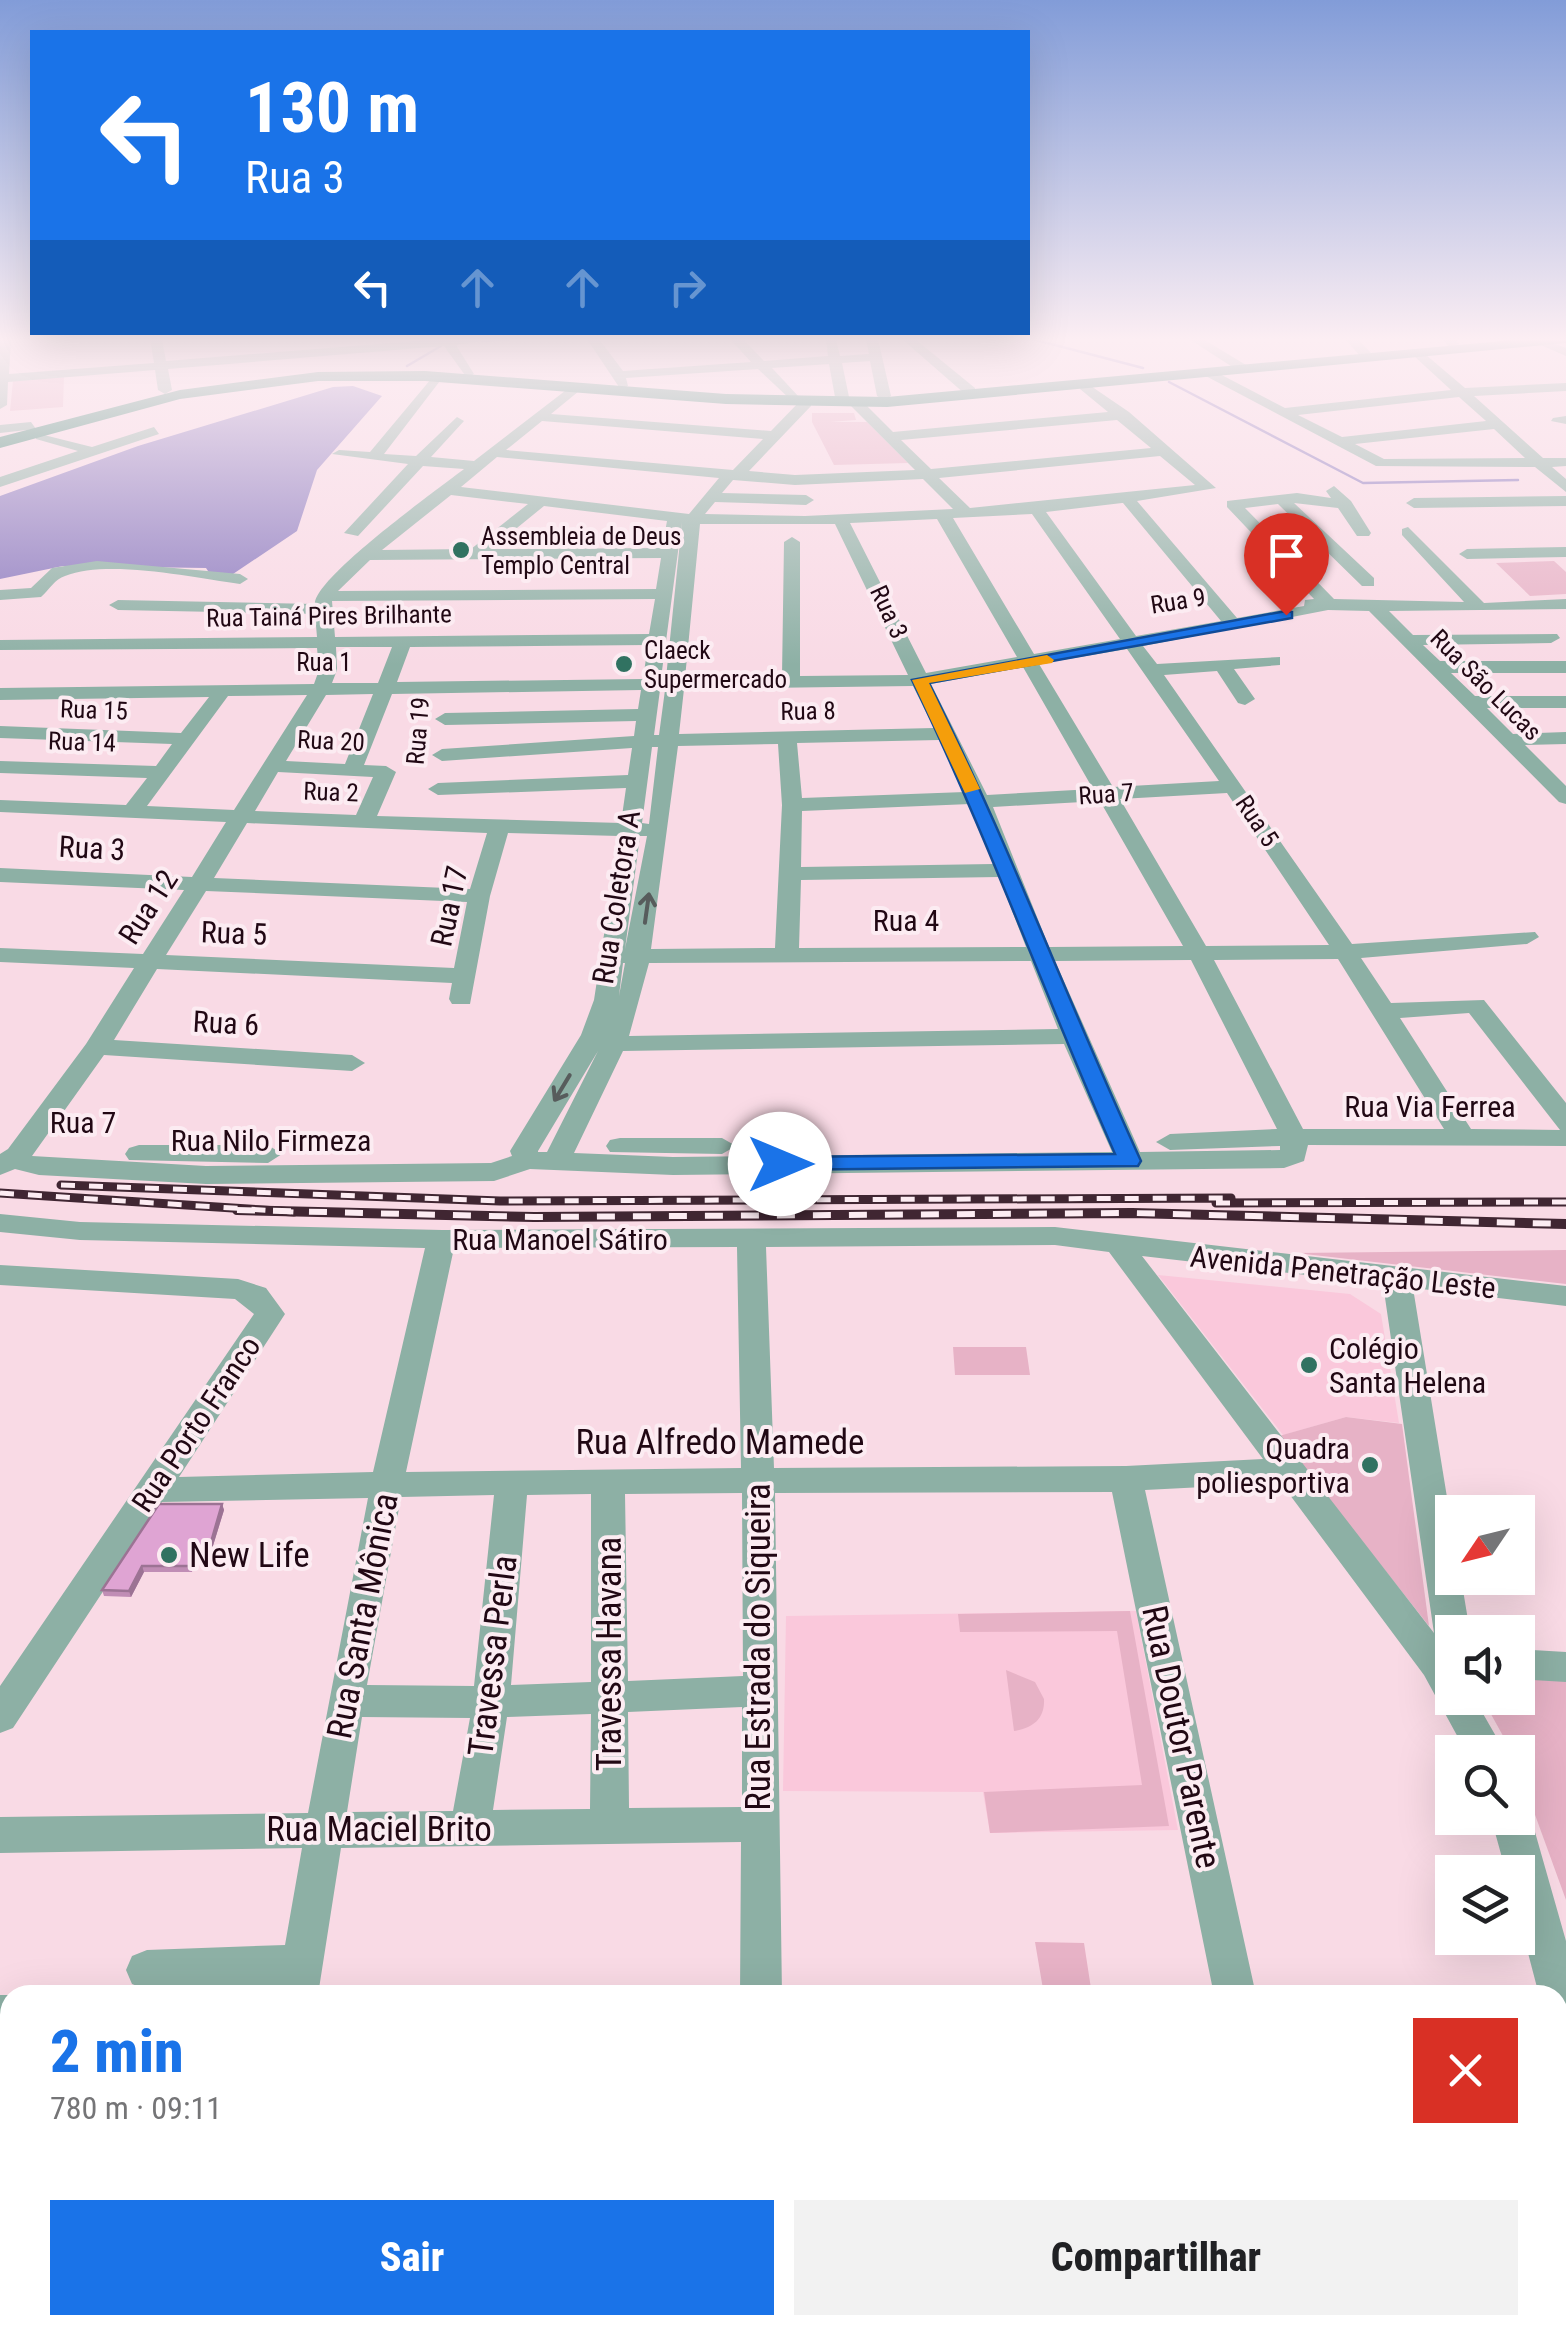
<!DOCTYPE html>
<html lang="pt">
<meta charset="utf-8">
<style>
body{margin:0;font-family:"Roboto Condensed",sans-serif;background:#f2f2f2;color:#202124;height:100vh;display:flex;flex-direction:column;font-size:38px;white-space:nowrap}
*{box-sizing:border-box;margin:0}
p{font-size:32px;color:#757577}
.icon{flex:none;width:55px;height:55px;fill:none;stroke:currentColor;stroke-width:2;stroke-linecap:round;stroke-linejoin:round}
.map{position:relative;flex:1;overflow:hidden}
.sheet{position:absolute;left:0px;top:1985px;width:1568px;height:350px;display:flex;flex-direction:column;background:#fff;border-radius:30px 30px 0 0;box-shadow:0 10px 40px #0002}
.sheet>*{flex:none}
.banner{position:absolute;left:30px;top:30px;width:1000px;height:305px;border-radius:0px;box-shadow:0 10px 40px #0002;background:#1a73e8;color:#fff;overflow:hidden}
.needle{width:65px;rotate:235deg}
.controls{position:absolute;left:1435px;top:1495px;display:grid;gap:20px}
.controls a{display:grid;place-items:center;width:100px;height:100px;border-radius:0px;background:#fff;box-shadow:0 10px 40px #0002;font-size:50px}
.pin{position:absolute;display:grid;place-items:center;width:85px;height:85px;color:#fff;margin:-102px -42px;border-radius:50% 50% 50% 0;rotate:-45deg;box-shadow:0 0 10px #0007}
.pin .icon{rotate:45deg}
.me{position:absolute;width:110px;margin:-55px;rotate:90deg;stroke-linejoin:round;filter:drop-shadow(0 0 8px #0008)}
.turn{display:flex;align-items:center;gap:35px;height:210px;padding:0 50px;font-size:45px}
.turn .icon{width:130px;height:130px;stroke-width:2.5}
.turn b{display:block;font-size:70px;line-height:85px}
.lanes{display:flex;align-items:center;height:95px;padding:0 50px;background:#0003;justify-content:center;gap:50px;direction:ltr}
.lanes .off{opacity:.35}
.round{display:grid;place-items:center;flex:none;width:105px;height:105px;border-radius:0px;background:#f2f2f2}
.summary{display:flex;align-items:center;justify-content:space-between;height:170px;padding:0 50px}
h1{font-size:60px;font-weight:800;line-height:75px;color:#1a73e8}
.action{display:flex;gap:20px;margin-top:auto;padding:20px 50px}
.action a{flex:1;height:115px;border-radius:0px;background:#1a73e8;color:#fff;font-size:40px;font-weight:800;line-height:115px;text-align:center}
.action a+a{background:#f2f2f2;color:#202124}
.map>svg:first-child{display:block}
.built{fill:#fac8db}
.green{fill:#e7b2c6}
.water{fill:#8a79bf}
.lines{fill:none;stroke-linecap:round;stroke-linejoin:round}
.stream{stroke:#8a79bf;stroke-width:2.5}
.minor{fill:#8db0a5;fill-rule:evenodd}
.major{fill:#3c8471;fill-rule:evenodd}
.rail-far1-casing{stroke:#402632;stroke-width:9}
.rail-casing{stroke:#402632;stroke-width:10}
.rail-far1{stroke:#fcecf2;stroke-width:5;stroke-dasharray:14;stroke-linecap:butt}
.rail{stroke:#fcecf2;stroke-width:6;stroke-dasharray:18;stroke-linecap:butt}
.wall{fill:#c08db5}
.shaded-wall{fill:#9c7394}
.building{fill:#dfa4d3;stroke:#9c7394;stroke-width:2.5}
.oneway{stroke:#575c5c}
.route{fill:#1a73e8;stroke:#114b97;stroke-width:2.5}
.slow{fill:#f59e0b}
.poi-dot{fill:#317261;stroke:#fcecf2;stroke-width:4}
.labels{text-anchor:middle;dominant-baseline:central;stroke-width:8;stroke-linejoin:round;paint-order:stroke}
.far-poi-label{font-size:25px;fill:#210814;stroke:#fcecf2;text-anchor:start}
.far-street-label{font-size:25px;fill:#210814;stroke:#fcecf2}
.street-label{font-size:30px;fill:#210814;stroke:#fcecf2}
.poi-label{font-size:30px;fill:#210814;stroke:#fcecf2;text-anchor:start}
.near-street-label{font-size:35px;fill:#210814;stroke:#fcecf2}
.near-poi-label{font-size:35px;fill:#210814;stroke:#fcecf2;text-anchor:start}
</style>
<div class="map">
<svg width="1566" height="2335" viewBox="0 0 1566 2335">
<rect width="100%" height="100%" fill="#f9dae5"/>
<path class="built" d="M1158,1275L1350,1294L1381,1314L1399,1423L1346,1417L1283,1435Z
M1136,1611L1178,1830L990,1833L983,1792L783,1791L786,1616Z
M790,2325H1019L1020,2335H791Z"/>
<path class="green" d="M64,377L63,407L10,411L13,381Z
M812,413H854L856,420L830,422H867L908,463L834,465L812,422Z
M1554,561L1566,572V594L1530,596L1496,563Z
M1566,1250V1284L1296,1253Z
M953,1347H1026L1030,1375H955Z
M1346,1417L1402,1424L1429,1626L1279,1436Z
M1130,1611L1169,1826L990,1833L984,1792L1142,1785L1117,1631L960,1632L958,1614Z
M1518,1669L1566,1675V1900L1518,1768V1752H1512L1482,1698H1518Z
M1006,1670L1035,1682L1044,1699C1045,1719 1033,1728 1014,1731Z
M1035,1942L1084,1943L1092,1995H1044Z
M0,2304H10V2325H201L199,2335H0Z"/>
<path class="water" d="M353,386L382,396L317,470L297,531L230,576L210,574L206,568L63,566L0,579V496L138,446L333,387Z"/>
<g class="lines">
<path class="stream" d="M1032,339L1143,368
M482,341L509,339
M407,366L441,346
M1169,382L1363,483L1518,480"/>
<path class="minor" d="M0,339H11L9,374L154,363L150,339H162L166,361L440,339H495L456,345L474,374L467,378L444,346L168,369L172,390L165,394L158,390L155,370L8,382L7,405L0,409Z
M587,339H599L623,371L751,362L730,339H743L764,361L828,356L826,339H836L840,356L869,354L866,339H878L891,396L884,400L877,396L870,361L842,363L849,397L842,401L835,397L829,364L772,368L799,397L792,401L758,369L626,378L628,386L621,390Z
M902,339H915L975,388V394H965Z
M1189,339H1203L1246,365L1234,368Z
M1345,339H1358L1371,353L1360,356Z
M1442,339H1455L1459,344L1449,347Z
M1527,339H1543L1566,348V356Z
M1419,349L1465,388L1566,383V391L1474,396L1543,458H1566V466L1552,467L1566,479V492L1535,467L1376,466L1202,374L1214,371L1285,408L1451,390L1414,356ZM1459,397L1486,421L1342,437L1298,415ZM1494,429L1525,458L1384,459L1355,444Z
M436,373L443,377L384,454L416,456L457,417L464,421L431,457L474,461L574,384L579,391L551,414L771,431L801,400H811V406L749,471L795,475L915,470L851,406V400H861L893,432L1108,412L1080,389L1085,382L1129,412L1216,488L1137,501L1237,618L1304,606L1305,600L1314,599L1227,507V501L1297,493L1331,498L1326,491L1334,486L1351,501L1371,533L1369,536H1357L1338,508L1294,503L1374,578V586H1362L1278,504L1245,508L1334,599L1464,602L1402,535V529L1408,527L1484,603L1566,599V609L1389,611L1413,635L1557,634L1560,638L1551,643L1423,645L1440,661H1566V673H1451L1475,696H1566V708H1487L1513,734L1566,732V744L1525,745L1566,786V804L1559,802L1369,611L1328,610L1143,646L1157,664L1280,657V665L1234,669L1255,699L1245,705L1238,703L1217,671L1164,675L1352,944L1535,932L1539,937L1527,944L1361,958L1391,1003L1484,1000L1566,1103V1146L1308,1145L1304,1161L1284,1168L673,1175L530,1169L494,1181L206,1184L39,1175L15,1169L0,1175V1154L8,1149L86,1044L134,968L0,962V948L143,954L184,890L0,882V868L192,877L226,822L0,812V800L126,805L147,778L0,773V761L156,766L172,744L0,738V726L181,733L209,697L0,700V688L314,684L319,670L317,648L0,650V640L317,637L315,614L118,610L109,605L118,600L315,604C314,578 438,489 464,469L423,466L358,536L344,533L408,464L332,454L339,450L370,452ZM1117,420L1151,448L931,469L901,440ZM542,421L763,439L733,470L506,450ZM1160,456L1195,485L970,508L939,478ZM497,457L719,478L689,514L461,487ZM923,479L953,509L805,516L705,514L715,502L806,505L814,500L806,495L722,493L733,480L795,485ZM451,495L528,504L471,549L382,550ZM1122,503H1123L1221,621L1136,636L1046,512ZM544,506L667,521L662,548L491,549ZM1032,514L1120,639L1034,654L953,518ZM937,519L1017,657L926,673L850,523ZM682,522L666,678H661ZM700,524H835L908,675L800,676V542L792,537L784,542L782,676L685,678ZM661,558L656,589L338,591L370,560ZM655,599L649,634L335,637L332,601ZM648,645L643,679L397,682L410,647ZM336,647H392L378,683H332L337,670ZM1127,649L1219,781L1113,787L1039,664ZM1023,667L1093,789L987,795L931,684ZM913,686L934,728L679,734L684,689ZM641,690L638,709L445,713L435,719L445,725L636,721L634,736L442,749L432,755L442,761L632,748L628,775L438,783L428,789L438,795L626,788L621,823L377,816L396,772L386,766L364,765L392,694ZM660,690H665L659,735H654ZM373,694L345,764L286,761L326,695ZM307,695L234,810L147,806L228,696ZM939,740L965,792L802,798L797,743ZM778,744L782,805L775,948L651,949L678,746ZM652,747H658L649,824L642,823ZM278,772L373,777L356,815L255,811ZM1227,793L1329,945L1206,946L1120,799ZM1100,801L1183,946L1049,947L993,807ZM970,804L993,864L801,867L802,811ZM247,823L487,833L470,889L214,878ZM508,833L619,836L594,1000L581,1035L510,1151L512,1156L491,1163L206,1166L32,1156L104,1055L352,1071L365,1063L352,1055L114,1040L157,969L452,983L449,999L452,1004H470L490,896ZM640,836H647L625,949ZM999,877L1026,947L799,948L801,880ZM206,891L467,902L454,968L166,955ZM1338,959L1444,1129H1303L1214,960ZM1191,960L1277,1129L1170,1134L1156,1142L1170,1150L1280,1146V1150L1140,1152L1055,961ZM1031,961L1058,1029L629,1036L649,963ZM623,963H625L619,996ZM1469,1013L1560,1130L1471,1129L1400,1018ZM1064,1044L1112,1152L673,1157L574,1153L623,1051ZM598,1051L547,1152H538V1151Z
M1566,416V424L1551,421L1553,418Z
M31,422L36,429L0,433V425Z
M154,427L159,434L0,487V477L78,451L36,439V433L92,447Z
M1566,496V506L1414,508L1406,503L1414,498Z
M1566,547V557L1467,559L1459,554L1467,549Z
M97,561L240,574L248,579L240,584C193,578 109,559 65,576C55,579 49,590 41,597L0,600V590L31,588L52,568Z
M620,1138H722L736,1146L722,1154L610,1152L606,1146L610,1140Z
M139,1145H268L282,1154L268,1163L129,1160L125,1154L129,1148Z
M0,1214L80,1222L442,1230L1055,1227L1566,1286V1306L1413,1288L1452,1528V1578H1461L1470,1632H1452V1649L1444,1646L1452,1658V1698H1474L1505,1752H1466L1424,1675L1281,1483L1145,1490L1256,1995H1214L1112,1492L775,1493L782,1995H740L741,1842L341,1848L318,1995H276L278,1985L147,1990L132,1984L126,1970L132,1956L147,1950L285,1945L302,1848L0,1853V1817L308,1813L368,1498L162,1502L13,1728L0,1733V1686L254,1314L235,1299L0,1285V1265L238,1279L266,1288L285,1314L179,1477L373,1472L425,1248L80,1240L0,1232ZM1055,1245L1109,1252L1263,1459L1126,1466L774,1468L766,1247ZM737,1247L741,1468L406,1472L454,1248ZM1142,1256L1383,1284L1434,1633ZM742,1493L743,1676L628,1681L625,1494ZM591,1494V1682L511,1685L527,1495ZM494,1495L474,1686L367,1685L401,1497ZM742,1707V1807L629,1808L628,1712ZM591,1714L590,1809L493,1810L507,1717ZM362,1717L470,1718L453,1811L347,1812Z
M1518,1649L1566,1652V1682L1518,1679Z
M1518,1803L1525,1806L1531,1818L1566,1941V2037L1558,2033V1995H1539L1518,1915V1872H1506L1491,1818H1518Z
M0,1995H10V2037H0Z
M0,2254L10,2255V2303L0,2302Z
M1558,2277H1566V2325H1558Z
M204,2325H252L250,2335H202Z
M737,2325H785V2335H737Z
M1281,2325H1329L1331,2335H1283Z"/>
<path class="major" d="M1524,339H1566V343L887,407L726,404L425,381H318L180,399L0,448V437L180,390L318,372L425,371L726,394L887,397Z"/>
<defs>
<path id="rail-far1" d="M61,1185L500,1201L1231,1198
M0,1193L294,1212
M1216,1203L1566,1202"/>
<path id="rail" d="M237,1210L534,1217L1132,1213L1566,1224"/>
</defs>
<use href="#rail-far1" class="rail-far1-casing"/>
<use href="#rail" class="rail-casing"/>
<use href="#rail-far1" class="rail-far1"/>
<use href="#rail" class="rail"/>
</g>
<path class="wall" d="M222,1504L224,1510L208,1562H194L192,1572H144L131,1597L104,1596L102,1590Z"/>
<path class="shaded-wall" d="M222,1504L224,1510L208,1562L207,1556Z
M142,1566L144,1572L131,1597L129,1591Z"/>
<path class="building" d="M159,1504H222L207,1556H193L190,1566H142L129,1591L102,1590Z"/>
<defs><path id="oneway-shaft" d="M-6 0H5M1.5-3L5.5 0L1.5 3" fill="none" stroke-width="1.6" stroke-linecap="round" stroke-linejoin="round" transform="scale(2.5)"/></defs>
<g class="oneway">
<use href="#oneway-shaft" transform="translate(647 908) rotate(-82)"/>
<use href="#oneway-shaft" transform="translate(562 1088) rotate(121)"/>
</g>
<linearGradient id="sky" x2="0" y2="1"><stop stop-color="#829cd8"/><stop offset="0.51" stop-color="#fceef3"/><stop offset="1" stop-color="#fceef3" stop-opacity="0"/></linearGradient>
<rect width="1566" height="665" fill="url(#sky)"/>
<path class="route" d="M1286,611L1292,612V618L929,683C1007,839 1068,1002 1141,1161L1138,1166L772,1170V1159L780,1157L1115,1154C1045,996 987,835 912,680Z"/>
<path class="slow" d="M1047,655L1054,660L1052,663L929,683L980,789L965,793L912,680Z"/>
<g class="poi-dot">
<circle cx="461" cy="550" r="10"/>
<circle cx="624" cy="664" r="10"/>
<circle cx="1309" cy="1365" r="10"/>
<circle cx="1370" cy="1465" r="10"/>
<circle cx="169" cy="1555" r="10"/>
</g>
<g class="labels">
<g class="far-poi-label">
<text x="481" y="536">Assembleia de Deus<tspan x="481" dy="29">Templo Central</tspan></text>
<text x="644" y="650">Claeck<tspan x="644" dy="29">Supermercado</tspan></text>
</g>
<g class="far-street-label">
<text transform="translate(1178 601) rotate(-9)">Rua 9</text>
<text transform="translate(889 612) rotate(65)">Rua 3</text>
<text transform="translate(329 616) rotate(-1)">Rua Tainá Pires Brilhante</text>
<text x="324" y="662">Rua 1</text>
<text transform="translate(1486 685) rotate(45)">Rua São Lucas</text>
<text transform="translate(94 710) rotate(2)">Rua 15</text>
<text transform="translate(808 711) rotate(-1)">Rua 8</text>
<text transform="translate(418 731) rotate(-85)">Rua 19</text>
<text transform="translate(331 741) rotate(3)">Rua 20</text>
<text transform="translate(82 742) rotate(2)">Rua 14</text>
<text transform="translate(331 792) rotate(2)">Rua 2</text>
<text transform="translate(1106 794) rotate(-4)">Rua 7</text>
<text transform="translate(1257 821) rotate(56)">Rua 5</text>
</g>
<g class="street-label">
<text transform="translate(92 848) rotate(3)">Rua 3</text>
<text transform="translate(616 897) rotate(-81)">Rua Coletora A</text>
<text transform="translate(449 906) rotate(-78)">Rua 17</text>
<text transform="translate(148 907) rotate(-57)">Rua 12</text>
<text x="906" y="920">Rua 4</text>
<text transform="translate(234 933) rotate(2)">Rua 5</text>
<text transform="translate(226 1023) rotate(3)">Rua 6</text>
<text x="1430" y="1106">Rua Via Ferrea</text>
<text x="83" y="1122">Rua 7</text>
<text x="271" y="1140">Rua Nilo Firmeza</text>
<text x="560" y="1239">Rua Manoel Sátiro</text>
<text transform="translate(1343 1272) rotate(6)">Avenida Penetração Leste</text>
<text transform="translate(196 1424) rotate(-56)">Rua Porto Franco</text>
</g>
<g class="poi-label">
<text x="1329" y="1348">Colégio<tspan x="1329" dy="34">Santa Helena</tspan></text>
<text x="1350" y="1448" text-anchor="end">Quadra<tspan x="1350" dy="34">poliesportiva</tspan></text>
</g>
<g class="near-street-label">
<text x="720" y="1442">Rua Alfredo Mamede</text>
<text transform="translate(363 1616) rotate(-79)">Rua Santa Mônica</text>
<text transform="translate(758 1647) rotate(-90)">Rua Estrada do Siqueira</text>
<text transform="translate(609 1654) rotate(-90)">Travessa Havana</text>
<text transform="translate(493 1656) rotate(-83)">Travessa Perla</text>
<text transform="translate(1181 1737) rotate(78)">Rua Doutor Parente</text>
<text x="379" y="1829">Rua Maciel Brito</text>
</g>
<g class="near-poi-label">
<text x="189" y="1555">New Life</text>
</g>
</g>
</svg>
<div class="controls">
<a><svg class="needle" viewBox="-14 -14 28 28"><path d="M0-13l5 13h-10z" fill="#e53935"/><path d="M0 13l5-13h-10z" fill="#757577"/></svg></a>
<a><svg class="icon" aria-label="sound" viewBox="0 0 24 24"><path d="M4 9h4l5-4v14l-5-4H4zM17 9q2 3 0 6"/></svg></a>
<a><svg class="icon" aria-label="search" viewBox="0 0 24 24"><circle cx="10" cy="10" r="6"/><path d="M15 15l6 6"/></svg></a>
<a><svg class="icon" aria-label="layers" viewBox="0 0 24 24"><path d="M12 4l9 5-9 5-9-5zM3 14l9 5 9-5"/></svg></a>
</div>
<div class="pin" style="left:1286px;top:615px;background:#d93025"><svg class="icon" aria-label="arrive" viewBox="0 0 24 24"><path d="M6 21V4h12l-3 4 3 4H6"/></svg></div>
<svg class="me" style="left:780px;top:1164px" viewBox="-20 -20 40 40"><circle r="19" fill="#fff"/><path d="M0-13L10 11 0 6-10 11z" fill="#1a73e8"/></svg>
<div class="banner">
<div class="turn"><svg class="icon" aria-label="left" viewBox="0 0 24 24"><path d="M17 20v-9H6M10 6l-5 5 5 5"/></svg><div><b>130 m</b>Rua 3</div></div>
<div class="lanes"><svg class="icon" aria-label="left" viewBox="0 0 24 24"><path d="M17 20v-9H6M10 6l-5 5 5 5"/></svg><svg class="icon off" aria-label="ahead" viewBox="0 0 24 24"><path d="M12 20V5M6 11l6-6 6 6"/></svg><svg class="icon off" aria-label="ahead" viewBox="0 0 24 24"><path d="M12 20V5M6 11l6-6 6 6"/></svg><svg class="icon off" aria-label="right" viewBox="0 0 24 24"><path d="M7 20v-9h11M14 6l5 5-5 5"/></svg></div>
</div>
<section class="sheet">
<div class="summary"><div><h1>2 min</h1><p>780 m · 09:11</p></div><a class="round" style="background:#d93025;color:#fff"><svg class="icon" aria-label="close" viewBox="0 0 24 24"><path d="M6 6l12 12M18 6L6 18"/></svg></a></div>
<div class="action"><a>Sair</a><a>Compartilhar</a></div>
</section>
</div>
